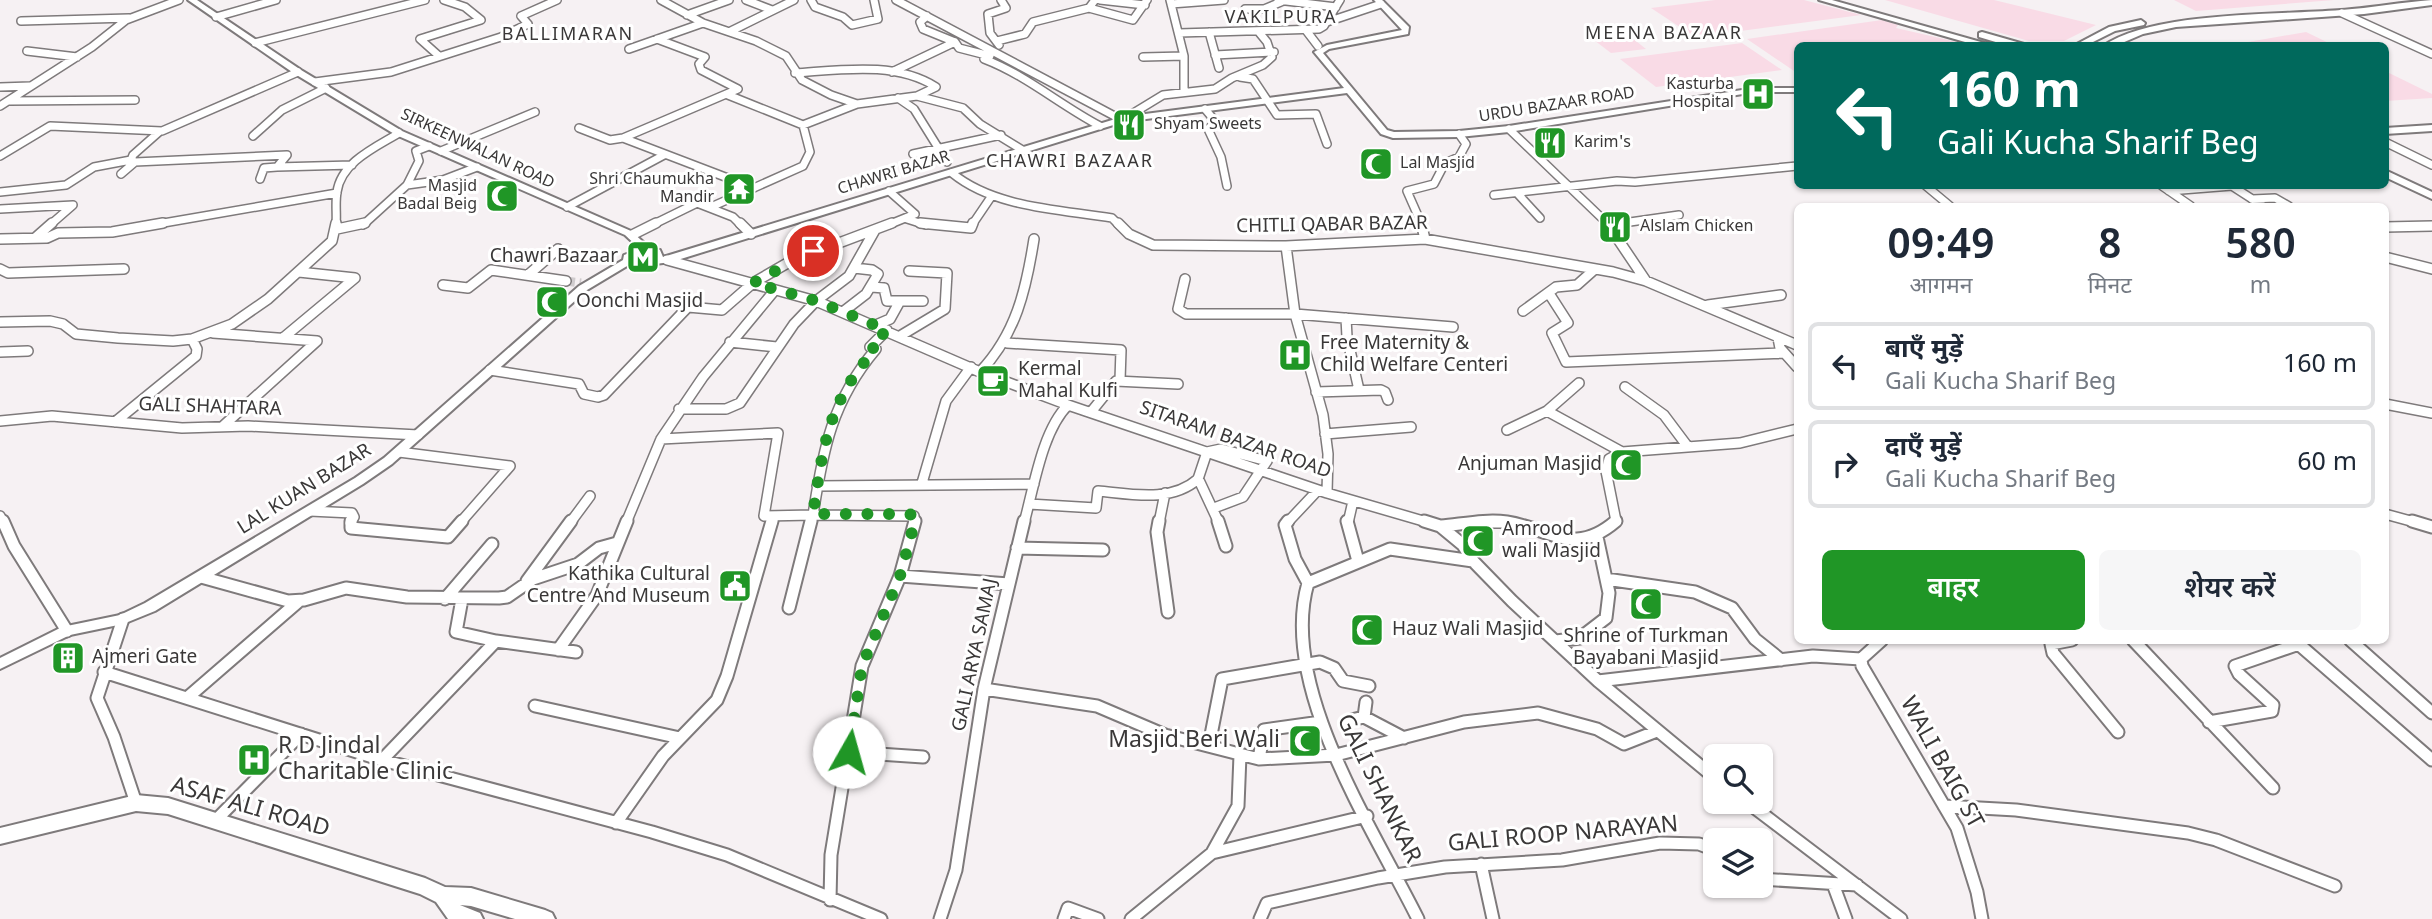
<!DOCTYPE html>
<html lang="hi">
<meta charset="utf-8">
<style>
body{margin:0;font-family:Georgia,"Noto Sans Devanagari",serif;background:#f6f6f7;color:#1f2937;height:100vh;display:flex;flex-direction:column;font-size:26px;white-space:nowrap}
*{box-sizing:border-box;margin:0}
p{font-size:23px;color:#747a83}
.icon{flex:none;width:38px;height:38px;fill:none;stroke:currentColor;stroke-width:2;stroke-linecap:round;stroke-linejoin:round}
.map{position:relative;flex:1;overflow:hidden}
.side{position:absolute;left:1794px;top:203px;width:595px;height:441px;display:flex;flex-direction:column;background:#fff;border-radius:10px;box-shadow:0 2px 5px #0004}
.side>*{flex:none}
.hud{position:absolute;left:1794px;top:42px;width:595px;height:147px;border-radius:10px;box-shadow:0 2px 5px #0004;background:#00695c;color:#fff;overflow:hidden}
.fabs{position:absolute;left:1703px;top:744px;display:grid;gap:14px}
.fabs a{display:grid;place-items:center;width:70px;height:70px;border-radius:10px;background:#fff;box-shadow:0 2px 5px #0004;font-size:35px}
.pin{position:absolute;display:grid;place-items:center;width:60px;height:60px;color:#fff;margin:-30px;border:4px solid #fff;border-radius:50%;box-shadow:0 2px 7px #0007}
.me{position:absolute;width:77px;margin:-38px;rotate:7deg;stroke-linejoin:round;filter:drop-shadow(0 0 5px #0008)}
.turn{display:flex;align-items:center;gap:24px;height:147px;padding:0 28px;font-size:32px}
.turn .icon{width:91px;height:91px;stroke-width:2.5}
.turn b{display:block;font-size:49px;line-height:60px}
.eta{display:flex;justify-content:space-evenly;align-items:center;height:119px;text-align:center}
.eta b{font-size:42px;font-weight:600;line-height:49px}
.button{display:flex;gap:14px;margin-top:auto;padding:14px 28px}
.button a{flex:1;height:80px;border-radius:10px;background:#209626;color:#fff;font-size:28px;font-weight:600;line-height:80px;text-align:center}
.button a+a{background:#f6f6f7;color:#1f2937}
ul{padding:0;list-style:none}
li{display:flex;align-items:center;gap:21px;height:88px;margin:0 14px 10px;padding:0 14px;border:4px solid #e0e1e3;border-radius:10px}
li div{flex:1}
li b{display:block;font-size:26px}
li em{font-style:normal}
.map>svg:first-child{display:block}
.green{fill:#f9dbe6}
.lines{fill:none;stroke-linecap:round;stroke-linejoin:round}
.minor-tunnel{stroke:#d0ccce;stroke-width:9;stroke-dasharray:9 4.5;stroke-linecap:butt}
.minor-far2-casing{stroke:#7e7a7b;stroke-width:10}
.minor-far1-casing{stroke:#7e7a7b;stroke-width:12}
.minor-casing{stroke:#7e7a7b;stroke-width:15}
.tertiary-casing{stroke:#7e7a7b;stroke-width:4}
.secondary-casing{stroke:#7e7a7b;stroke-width:4}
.minor-far2{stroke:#fff;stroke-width:7}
.minor-far1{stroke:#fff;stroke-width:9}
.minor{stroke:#fff;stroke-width:11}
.tertiary{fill:#fff;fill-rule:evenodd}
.secondary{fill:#fff;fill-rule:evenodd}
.route{stroke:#209626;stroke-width:12;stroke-dasharray:0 21.6}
.labels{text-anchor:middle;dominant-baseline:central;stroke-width:6;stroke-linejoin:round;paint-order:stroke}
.far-poi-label{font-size:16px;fill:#3a3838;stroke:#fff;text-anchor:start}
.far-street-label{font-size:16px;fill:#3a3838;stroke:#fff}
.far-neighbourhood-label{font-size:18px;letter-spacing:2px;fill:#3a3838;stroke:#fff}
.street-label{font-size:19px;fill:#3a3838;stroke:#fff}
.poi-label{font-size:19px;fill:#3a3838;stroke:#fff;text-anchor:start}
.near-poi-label{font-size:23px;fill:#3a3838;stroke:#fff;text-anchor:end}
.near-street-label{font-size:23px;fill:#3a3838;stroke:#fff}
</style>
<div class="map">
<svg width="2432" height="919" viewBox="0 0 2432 919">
<rect width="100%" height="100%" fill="#f6f1f3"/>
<path class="green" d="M1715,0H1804L1861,15L1695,37L1651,8Z
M1885,0H1994L2096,25L2064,41H2029Z
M2174,0H2334L2196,11Z
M1882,20L1898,25L1896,28L1970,45L1797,46V73L1747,39Z
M1621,29L1646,49L1611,53L1586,34Z
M2306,32L2333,45H2231Z
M1742,43L1782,70L1656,87L1620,59Z
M2385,71L2432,94V98L2385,101Z"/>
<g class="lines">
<path class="minor-tunnel" d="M566,281L581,283"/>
<defs>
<path id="minor-far2" d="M661,0L703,23L756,41L786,56L802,80L831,95L857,104L917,96L963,108L980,124L1024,151
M746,0L772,10
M811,0L815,7L843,17L852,25L878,19L874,0
M896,0L1122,120L1163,95L1215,89L1232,78L1263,65L1272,57L1267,42L1258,31
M1095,0L1089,8L1133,20L1147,0
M1100,0L1145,5
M1170,0L1184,56V91
M1278,0L1336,7
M1171,4L1224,0
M1245,9H1264L1281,2
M2342,13L2432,54
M687,15L729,0
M927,16L920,22L923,29L955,42L959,48L990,56
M216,17L276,0
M21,21L129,18
M1327,22L1381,4
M1305,29L1318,46
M731,31L794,0
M1209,32L1219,68
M1179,33L1319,29L1324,26L1340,0
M657,39L705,57L699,64L701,70L738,89L623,138L754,188
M997,41L1025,34L1033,22L1089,8
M255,43L425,0
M999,45L990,33L988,14L1006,8L1001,0
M629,49L703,23
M27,51L77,57
M1215,55L1274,52
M439,56L420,39L481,20L465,7L444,0
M989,56L984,59C1026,75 1060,105 1100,126
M1143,57L1184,56
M892,72L955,42
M795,73C841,70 895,61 936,87L917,96
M1240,77L1253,79L1277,115L1316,114L1327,144
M315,82L391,72L501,37L528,24L521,16L557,0
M0,87L30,86
M898,98L914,109L947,162
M10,101L135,100
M0,106L92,47L126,20L179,0
M1205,109L1216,122L1208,129L1221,157L1227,186
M803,125L857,104
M579,128L610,140L623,138
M1509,129L1609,225
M253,136L282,110L326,88
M2385,142L2432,165
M441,151L535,112
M913,154L1001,135
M0,156L50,126L162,131L298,72
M135,162L131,160L133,155L159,132
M952,173C995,208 1058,209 1112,218L1119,225
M121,174L135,162L287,155L277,167L352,165
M260,179L264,168L277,167
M407,185L443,180L477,167
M1926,186L1950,206
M2162,186L2191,206
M2169,191L2232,186L2263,206
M0,192L66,185L94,167L131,160
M1517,193L1540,218
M1494,195L1617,181L1635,182L1797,166
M2252,199L2275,198L2289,206
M567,207L664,155
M711,207L803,166L810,152L803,125L728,95
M0,209L73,205L50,225
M907,219L926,225
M152,225L337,193
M336,225C337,214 335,203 337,192C341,162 376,147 399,133
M363,225L407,185L419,161L416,151L429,146
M652,225L697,203L733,217L741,225
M888,225L915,214L889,191
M972,225L991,197
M1422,225L1407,191L1434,184L1445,163L1459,157L1466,144L1459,134
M1609,225L1679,215"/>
<path id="minor-far1" d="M740,223L751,234
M920,223L971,228L973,223
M1118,223L1129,234L1153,245L1286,246L1425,239L1613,272L1646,281L1797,345
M1421,223L1425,239
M1607,223L1646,281
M1609,225L1621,223
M2385,227L2432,226
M337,229L365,223
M632,235L656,223
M35,238L52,223
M0,239L47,238L58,233L112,232L163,223
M1286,246L1295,314L1323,415L1328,454L1327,493
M2385,257L2432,269
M667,260L816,301L980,372L1068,405L1327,493L1430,523
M0,269L8,273L124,269
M528,275L558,249
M1185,279L1178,309L1186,314H1295L1453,327
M443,285L468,288L491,270L566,281
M872,287L884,288L887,301H923
M1550,295L1568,323L1552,333L1566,362L1783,353
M1708,305L1781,295
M844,311L866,294L878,274L872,270L854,268
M1523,311L1556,287L1577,285L1595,269
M1346,318L1347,337L1359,390
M0,322L50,321L63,324L76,334L118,338L173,341L192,339L232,324L268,299L332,241L336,223
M876,325L890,319L900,301
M213,333L317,341L223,426
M900,336L945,309L947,273L909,271
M283,338L355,278L299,272
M1778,338L1780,348L1797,367
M730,342L777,347
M1007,343L1121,350L1120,380
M0,352L28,351
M490,370L579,384L584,394L598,397L604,395L688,307L722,310L753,283L791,261L892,223
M980,372C1016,334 1026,290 1034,239
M1579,383L1547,411L1622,452
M1625,387L1664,415L1688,447
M1316,392L1381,390L1385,392L1388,400
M2385,404L2432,413
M679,409H726L740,403L794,324L816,301L849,276L875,230
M1091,412L1116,381L1178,384
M0,421L52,416L182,428L248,426L418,435
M115,422L196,356L197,349L192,339
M1507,430L1547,411
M1325,434L1411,427
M661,439L778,433L764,516L813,515C823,449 832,401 876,349L870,347L887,330
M399,452L510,466L460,523
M1198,478L1219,523
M922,483L946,401L971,367
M817,486L1034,484
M1029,504L1096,508L1098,491C1131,494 1171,503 1198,479L1207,452L1221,449L1267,461L1243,497L1214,508
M310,511L352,513L354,517L350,523
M2385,514L2418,523
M0,516L3,523
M570,523L590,496
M626,523L661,439L703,377L775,290
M772,523L774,516
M811,523L813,515L914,516V523
M1024,523C1034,487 1042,431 1068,405
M1159,523L1165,493
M1287,523L1318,490
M1348,523L1353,501
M1467,523H1512
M1613,523L1616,521L1606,471L1609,459L1622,452L1740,443L1797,429"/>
<path id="minor" d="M3,521L14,546L67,631
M351,521V528L448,537L462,521
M1159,521L1157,532L1168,612
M1218,521L1226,546
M1288,521L1285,525L1295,559L1308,583
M1347,521L1358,561
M1424,521L1440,526L1463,545L1473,561L1512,601L1598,681L1715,778
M2412,521L2432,527
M1441,526C1463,524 1486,519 1507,522C1552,529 1574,557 1616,521
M1017,548L1103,550
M900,576L1009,584
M201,577L288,601L304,600L346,588L407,597L499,598L507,597L533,579L578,564L599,548L617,543
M1606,579L1695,592L1732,608L1755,639L1781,660
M527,581L571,521
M445,599L492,544
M462,599L456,632L496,641
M789,608L811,521
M123,619L97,698L114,737L136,803
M1882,640L1861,659L1862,666L1957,828L1977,892L1982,919
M2072,640L2051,644L2053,653L2118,732
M2133,640L2273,788
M2350,640L2432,713
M1556,641L1580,638L1606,618L1609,593L1597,537
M2295,641L2432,760
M558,650L597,595L627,521
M104,672L382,760L652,832L727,855L881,919
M1598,681L1813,656L1861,659
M984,689L1097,706L1165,735L1259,759L1336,755L1464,722L1538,713L1597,729L1624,744L1657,731
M187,698L299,601
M1366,702L1364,717L1404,738
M535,706L680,738
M1347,721L1364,717
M2209,722L2272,711L2273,705L2239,674L2235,666L2299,644
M1209,745L1222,679L1320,662L1334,668L1343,681L1369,686
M849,752L923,757
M1259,759L1264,730L1321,722
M382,760L496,641L576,652
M1747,802L1901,919
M1944,806L2016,810L2188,833L2216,840L2335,886
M215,821L301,734
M616,823L663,756L717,700L727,676L772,521
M1212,853L1367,816
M1481,864L1493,919
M1760,879L1857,885
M1833,884L1846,919
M830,900L831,855L862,666L900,576L915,521
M940,919L956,870L984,689L1024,521
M1064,919L1068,908L1098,919
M1131,919L1212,853L1238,806L1240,755
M1260,919L1267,903L1378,878L1445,867L1562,860L1660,843L1699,844L1715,850
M1418,919C1373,828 1278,686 1308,583L1390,549L1473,561"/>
<path id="tertiary" d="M188,0H197L301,70L402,131L631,231L651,249L660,250L663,257L1122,117L1344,88L1314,52L1327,45L1402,30L1374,0H1382L1409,27L1408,34L1329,49L1323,53L1387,130L1394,132L1459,131L1509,126L1755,88H1797V92H1755L1509,132L1459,137L1393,138L1381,134L1347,93L1123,122L671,262L655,264L643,269L627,266L587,290L392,464L363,484L155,611L123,624L70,635L0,669V658L62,627L120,615L145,603L355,478L384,458L579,286L623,260L624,255L640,249L625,235L396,135L295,74ZM643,254L652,255L653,257L641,263L634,262L633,258Z
M2432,125V131L2385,134V128Z"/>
<path id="secondary" d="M1819,0H1832L1995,46H1979Z
M2432,0V5L2364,14L2176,27L2143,34L2115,46H2103C2153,11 2278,15 2341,10C2371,8 2402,2 2432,0Z
M2141,20L2145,23L2144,25L2115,31L2085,46H2073L2109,27Z
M1982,32L2024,44L2025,46H2009L1979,37V33Z
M2385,170L2432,192V199L2385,177Z
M136,795L168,798L425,878L445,887L471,888L545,910L552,913L555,919H515L471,906L460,905L480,913L483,919H448L436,902L420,894L168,814L136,811L0,844V828Z"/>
</defs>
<use href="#minor-far2" class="minor-far2-casing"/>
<use href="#minor-far1" class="minor-far1-casing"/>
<use href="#minor" class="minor-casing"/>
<use href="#tertiary" class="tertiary-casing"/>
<use href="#secondary" class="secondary-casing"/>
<use href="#minor-far2" class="minor-far2"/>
<use href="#minor-far1" class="minor-far1"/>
<use href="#minor" class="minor"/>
<use href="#tertiary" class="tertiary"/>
<use href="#secondary" class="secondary"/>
</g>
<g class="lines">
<path class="route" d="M813,251L753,283L817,301L887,330L870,347L876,349C828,400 823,447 813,514H909L914,516L915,521L900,576L862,666L849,752"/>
</g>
<defs>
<symbol id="hospital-square" viewBox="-11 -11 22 22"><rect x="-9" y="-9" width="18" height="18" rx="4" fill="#209626" stroke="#fff"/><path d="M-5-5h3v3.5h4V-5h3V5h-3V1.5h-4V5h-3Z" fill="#fff"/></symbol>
<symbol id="restaurant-square" viewBox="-11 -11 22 22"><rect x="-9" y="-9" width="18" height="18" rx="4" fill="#209626" stroke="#fff"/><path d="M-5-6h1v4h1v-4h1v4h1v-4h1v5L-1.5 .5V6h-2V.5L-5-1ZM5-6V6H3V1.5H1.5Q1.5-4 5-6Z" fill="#fff"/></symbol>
<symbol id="mosque-square" viewBox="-11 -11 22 22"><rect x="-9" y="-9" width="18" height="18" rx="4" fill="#209626" stroke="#fff"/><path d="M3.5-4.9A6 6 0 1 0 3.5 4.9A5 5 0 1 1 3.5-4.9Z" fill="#fff"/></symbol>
<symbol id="temple-square" viewBox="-11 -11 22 22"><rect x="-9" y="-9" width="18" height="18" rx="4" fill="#209626" stroke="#fff"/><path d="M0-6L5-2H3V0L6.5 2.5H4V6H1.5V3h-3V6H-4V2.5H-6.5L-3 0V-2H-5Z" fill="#fff"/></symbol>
<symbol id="metro-square" viewBox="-11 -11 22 22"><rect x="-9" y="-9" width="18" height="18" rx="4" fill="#209626" stroke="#fff"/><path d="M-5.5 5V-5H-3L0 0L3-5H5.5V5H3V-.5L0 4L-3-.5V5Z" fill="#fff"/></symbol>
<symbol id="cafe-square" viewBox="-11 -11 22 22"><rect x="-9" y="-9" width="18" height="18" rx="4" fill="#209626" stroke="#fff"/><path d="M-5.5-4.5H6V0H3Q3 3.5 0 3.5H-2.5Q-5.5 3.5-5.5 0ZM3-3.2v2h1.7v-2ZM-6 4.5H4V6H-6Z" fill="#fff"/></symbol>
<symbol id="civic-square" viewBox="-11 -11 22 22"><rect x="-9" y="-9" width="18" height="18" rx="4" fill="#209626" stroke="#fff"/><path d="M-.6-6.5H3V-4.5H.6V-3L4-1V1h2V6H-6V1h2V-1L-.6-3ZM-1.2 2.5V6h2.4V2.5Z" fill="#fff"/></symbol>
<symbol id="building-square" viewBox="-11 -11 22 22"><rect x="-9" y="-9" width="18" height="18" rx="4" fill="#209626" stroke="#fff"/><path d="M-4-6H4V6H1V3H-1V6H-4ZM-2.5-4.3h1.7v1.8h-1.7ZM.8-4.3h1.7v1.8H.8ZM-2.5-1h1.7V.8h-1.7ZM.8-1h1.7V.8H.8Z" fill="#fff"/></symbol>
</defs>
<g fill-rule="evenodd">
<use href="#hospital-square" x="1739" y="75" width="38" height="38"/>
<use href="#restaurant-square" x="1110" y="106" width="38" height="38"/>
<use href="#restaurant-square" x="1531" y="124" width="38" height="38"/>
<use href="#mosque-square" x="1357" y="145" width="38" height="38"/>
<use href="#temple-square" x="720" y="170" width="38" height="38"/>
<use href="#mosque-square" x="483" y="177" width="38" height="38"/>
<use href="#restaurant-square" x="1596" y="208" width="38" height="38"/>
<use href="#metro-square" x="624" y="238" width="38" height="38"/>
<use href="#mosque-square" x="533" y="283" width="38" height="38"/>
<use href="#hospital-square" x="1276" y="336" width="38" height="38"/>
<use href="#cafe-square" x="974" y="362" width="38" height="38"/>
<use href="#mosque-square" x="1607" y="446" width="38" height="38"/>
<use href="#mosque-square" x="1459" y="522" width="38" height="38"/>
<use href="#civic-square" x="716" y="567" width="38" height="38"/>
<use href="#mosque-square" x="1627" y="585" width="38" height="38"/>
<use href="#mosque-square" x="1348" y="611" width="38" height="38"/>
<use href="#building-square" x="49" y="639" width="38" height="38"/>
<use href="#mosque-square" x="1286" y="722" width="38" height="38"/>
<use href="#hospital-square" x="235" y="741" width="38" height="38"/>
</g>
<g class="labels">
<g class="far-poi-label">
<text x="1734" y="85" text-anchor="end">Kasturba<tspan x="1734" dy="18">Hospital</tspan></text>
<text x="1154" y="125">Shyam Sweets</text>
<text x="1574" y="143">Karim's</text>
<text x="1400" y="164">Lal Masjid</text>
<text x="714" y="180" text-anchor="end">Shri Chaumukha<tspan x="714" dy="18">Mandir</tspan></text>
<text x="477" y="187" text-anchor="end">Masjid<tspan x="477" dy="18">Badal Beig</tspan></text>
<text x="1640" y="227">Alslam Chicken</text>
</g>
<g class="far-street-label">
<text transform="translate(1557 106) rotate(-9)">URDU BAZAAR ROAD</text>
<text transform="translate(477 150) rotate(25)">SIRKEENWALAN ROAD</text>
<text transform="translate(894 174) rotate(-17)">CHAWRI BAZAR</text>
</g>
<g class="far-neighbourhood-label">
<text x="1281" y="18">VAKILPURA</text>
<text x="1664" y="34">MEENA BAZAAR</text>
<text x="568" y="35">BALLIMARAN</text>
<text x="1070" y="162">CHAWRI BAZAAR</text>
</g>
<g class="street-label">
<text transform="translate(1332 226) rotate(-1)">CHITLI QABAR BAZAR</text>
<text transform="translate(210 408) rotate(2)">GALI SHAHTARA</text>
<text transform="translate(1235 441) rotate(19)">SITARAM BAZAR ROAD</text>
<text transform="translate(305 490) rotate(-32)">LAL KUAN BAZAR</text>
<text transform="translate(976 655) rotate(-78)">GALI ARYA SAMAJ</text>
</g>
<g class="poi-label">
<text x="618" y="257" text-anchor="end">Chawri Bazaar</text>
<text x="576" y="302">Oonchi Masjid</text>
<text x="1320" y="344">Free Maternity &amp;<tspan x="1320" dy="22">Child Welfare Centeri</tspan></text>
<text x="1018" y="370">Kermal<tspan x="1018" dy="22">Mahal Kulfi</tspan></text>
<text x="1602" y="465" text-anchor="end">Anjuman Masjid</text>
<text x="1502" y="530">Amrood<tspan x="1502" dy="22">wali Masjid</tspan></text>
<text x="710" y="575" text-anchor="end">Kathika Cultural<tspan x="710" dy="22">Centre And Museum</tspan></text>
<text x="1392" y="630">Hauz Wali Masjid</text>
<text x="1646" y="637" text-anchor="middle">Shrine of Turkman<tspan x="1646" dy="22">Bayabani Masjid</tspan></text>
<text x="92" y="658">Ajmeri Gate</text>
</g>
<g class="near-poi-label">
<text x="1280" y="741">Masjid Beri Wali</text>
<text x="278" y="747" text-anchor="start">R D Jindal<tspan x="278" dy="26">Charitable Clinic</tspan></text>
</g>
<g class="near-street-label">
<text transform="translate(1941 763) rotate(61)">WALI BAIG ST</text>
<text transform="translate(1378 789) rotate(64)">GALI SHANKAR</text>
<text transform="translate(250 808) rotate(16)">ASAF ALI ROAD</text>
<text transform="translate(1563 835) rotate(-5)">GALI ROOP NARAYAN</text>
</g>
</g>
</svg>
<div class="fabs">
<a><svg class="icon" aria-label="search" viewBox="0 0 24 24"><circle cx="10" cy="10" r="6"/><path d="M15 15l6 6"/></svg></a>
<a><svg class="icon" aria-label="layers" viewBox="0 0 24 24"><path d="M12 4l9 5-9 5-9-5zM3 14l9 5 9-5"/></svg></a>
</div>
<div class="pin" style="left:813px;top:251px;background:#d93025"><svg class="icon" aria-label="arrive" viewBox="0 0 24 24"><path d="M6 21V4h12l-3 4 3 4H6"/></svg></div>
<svg class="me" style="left:849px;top:752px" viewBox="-20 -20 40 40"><circle r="19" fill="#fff"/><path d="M0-13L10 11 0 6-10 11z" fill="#209626"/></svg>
<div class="hud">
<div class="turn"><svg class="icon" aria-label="left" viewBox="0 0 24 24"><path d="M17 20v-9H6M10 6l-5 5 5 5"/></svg><div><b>160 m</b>Gali Kucha Sharif Beg</div></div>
</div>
<section class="side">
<div class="eta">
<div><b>09:49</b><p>आगमन</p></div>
<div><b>8</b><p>मिनट</p></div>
<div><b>580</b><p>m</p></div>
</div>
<ul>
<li><svg class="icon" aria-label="left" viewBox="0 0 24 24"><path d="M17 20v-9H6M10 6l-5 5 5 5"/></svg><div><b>बाएँ मुड़ें</b><p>Gali Kucha Sharif Beg</p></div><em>160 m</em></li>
<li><svg class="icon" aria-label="right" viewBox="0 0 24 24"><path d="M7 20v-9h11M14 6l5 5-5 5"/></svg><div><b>दाएँ मुड़ें</b><p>Gali Kucha Sharif Beg</p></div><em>60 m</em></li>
</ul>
<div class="button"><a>बाहर</a><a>शेयर करें</a></div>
</section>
</div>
